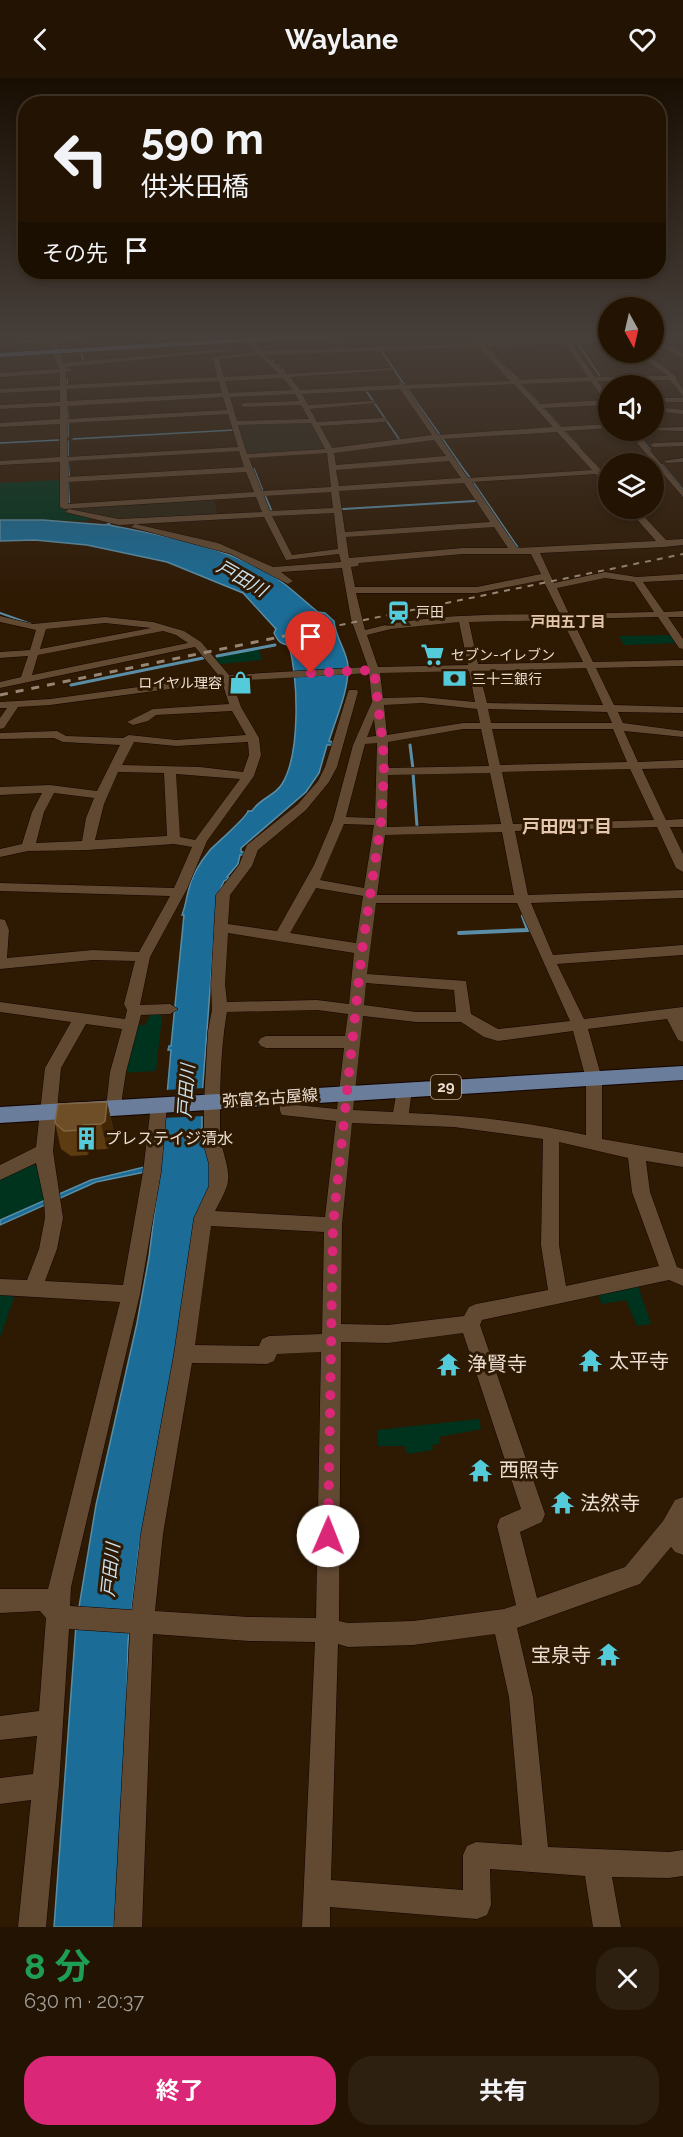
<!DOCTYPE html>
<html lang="ja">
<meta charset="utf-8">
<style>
body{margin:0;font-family:Raleway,"Noto Sans JP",sans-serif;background:#2e2011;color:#f1f3f6;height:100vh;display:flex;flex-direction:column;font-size:22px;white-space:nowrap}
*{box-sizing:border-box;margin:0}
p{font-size:20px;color:#a29e99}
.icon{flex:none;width:33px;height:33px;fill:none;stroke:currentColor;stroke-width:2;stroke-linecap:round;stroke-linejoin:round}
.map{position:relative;height:1849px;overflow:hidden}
.side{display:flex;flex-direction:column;background:#221302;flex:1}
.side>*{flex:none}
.guide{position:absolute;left:18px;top:18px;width:648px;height:183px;border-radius:24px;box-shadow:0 3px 9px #0003,0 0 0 2px #3f3224;background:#221302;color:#f1f3f6;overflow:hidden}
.needle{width:39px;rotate:172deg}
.controls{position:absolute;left:598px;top:219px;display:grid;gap:12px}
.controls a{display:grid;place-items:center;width:66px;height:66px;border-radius:50%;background:#221302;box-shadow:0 3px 9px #0003,0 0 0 2px #3f3224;font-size:30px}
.pin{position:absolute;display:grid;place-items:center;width:51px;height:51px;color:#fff;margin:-62px -26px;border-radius:50% 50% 50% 0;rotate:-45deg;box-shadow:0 0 6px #0007}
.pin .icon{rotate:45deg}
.me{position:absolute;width:66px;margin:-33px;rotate:1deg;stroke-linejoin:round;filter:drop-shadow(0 0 4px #0008)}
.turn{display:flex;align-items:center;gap:21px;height:126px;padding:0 24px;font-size:27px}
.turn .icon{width:78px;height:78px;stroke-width:2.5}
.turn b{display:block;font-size:42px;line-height:51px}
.then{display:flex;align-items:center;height:57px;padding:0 24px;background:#0003;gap:12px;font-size:22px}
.round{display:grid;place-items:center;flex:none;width:63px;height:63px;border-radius:24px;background:#2e2011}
.headline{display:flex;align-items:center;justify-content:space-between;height:102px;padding:0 24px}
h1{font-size:36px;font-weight:700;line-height:45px;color:#1e9e55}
.cta{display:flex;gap:12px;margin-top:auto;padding:12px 24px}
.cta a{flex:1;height:69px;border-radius:24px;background:#db2777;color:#fff;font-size:24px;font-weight:700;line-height:69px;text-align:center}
.cta a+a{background:#2e2011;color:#f1f3f6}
header{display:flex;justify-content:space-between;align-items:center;height:78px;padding:0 24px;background:#221302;font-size:27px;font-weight:700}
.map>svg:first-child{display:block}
.industrial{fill:#2b2514}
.green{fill:#00331e}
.water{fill:#1b6c96;stroke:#5a8ea7;stroke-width:1.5}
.pier{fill:#2e1903}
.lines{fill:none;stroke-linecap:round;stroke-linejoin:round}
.stream-far3{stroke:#5a8ea7;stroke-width:1.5}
.stream-far2{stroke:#5a8ea7;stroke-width:2}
.stream-far1{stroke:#5a8ea7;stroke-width:3}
.stream{stroke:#5a8ea7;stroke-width:4}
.minor-casing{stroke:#150400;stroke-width:1}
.major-casing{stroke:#150400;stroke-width:2}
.highway-casing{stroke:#150400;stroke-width:2}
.minor{fill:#614932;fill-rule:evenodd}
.major{fill:#6a7d9a;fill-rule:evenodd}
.highway{fill:#709fe0;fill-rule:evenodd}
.rail-far1{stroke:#988675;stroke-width:2;stroke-dasharray:6 6;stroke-linecap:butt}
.rail{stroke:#988675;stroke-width:3;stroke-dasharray:8 8;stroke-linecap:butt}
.wall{fill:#5e3c12}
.shaded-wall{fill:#442704}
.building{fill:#6d4e27;stroke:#816441;stroke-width:1.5}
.route{stroke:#db2777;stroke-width:10;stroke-dasharray:0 18}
.labels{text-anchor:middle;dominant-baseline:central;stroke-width:6;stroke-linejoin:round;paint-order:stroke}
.far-poi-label{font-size:14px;fill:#ecded0;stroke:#2e1903;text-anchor:start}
.far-neighbourhood-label{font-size:15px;font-weight:bold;fill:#e4c7ad;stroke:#2e1903}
.shield{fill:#2e1903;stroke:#b3a392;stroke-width:1.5}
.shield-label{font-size:15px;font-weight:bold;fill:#ecded0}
.street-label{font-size:16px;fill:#ecded0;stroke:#2e1903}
.poi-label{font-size:16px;fill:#ecded0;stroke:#2e1903;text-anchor:start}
.water-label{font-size:18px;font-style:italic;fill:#c9dfed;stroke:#2e1903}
.neighbourhood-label{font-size:18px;font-weight:bold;fill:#e4c7ad;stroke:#2e1903}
.near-poi-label{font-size:20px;fill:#ecded0;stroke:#2e1903;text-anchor:start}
</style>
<header><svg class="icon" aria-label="back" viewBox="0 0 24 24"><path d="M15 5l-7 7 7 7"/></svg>Waylane<svg class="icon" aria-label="heart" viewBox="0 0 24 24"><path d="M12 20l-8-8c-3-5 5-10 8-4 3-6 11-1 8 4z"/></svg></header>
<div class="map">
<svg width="683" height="1849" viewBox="0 0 683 1849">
<rect width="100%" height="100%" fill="#2e1903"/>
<path class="industrial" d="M311,344L328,372L246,376L239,347Z
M214,421L218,438L121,442L71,433L72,430Z"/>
<path class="green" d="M60,402L61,430L66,431L65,435L90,440L88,443L0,441V405Z
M671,557L678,565L624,567L619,558Z
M259,571L262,582L220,586L215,580Z
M152,934L162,938L156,993L122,995L135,947H145Z
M31,1087L40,1089L46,1122L0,1141V1102Z
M637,1205L651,1246L637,1248L626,1222L602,1226L597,1214Z
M0,1212L16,1214L0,1260Z
M479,1341L481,1351L439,1359L440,1366L432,1367L433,1372L407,1376L405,1368H378L377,1352Z"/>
<path class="water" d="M0,442H43L106,447L111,444L109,447C165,458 225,468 275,499C290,509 304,523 318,534L325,535L334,543C335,559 347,573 348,588C349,612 336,640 329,663L333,664V667H327L319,695L306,714L241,770V774H245L244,777H240L238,786L227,799L230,800L224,803L217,819L202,1018V1052L212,1097L139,1470L128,1564L125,1710L114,1849H54L76,1547L96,1427L137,1245L149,1179L160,1091L96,1104L0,1147V1142L91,1102L161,1085L171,972H168L169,968H171L184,837H182C185,830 186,822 188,814C191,799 200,784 210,772C218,764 248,738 248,733H252C260,720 275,718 282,706C301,675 298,601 289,567C280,566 278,563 274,555L276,551L243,515L167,484L87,467L35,462L0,463Z"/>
<path class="pier" d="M206,1010L205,1038L162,1040L165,1012Z"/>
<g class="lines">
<path class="stream-far3" d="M81,257V267
M566,257L570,263
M333,259L338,266
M56,262L81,260
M21,263L46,262
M577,265L600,298
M381,272L405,308
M81,274L84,285
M272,282L274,284
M277,287L280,289
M504,288L520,303
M282,291L286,296
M67,301V308
M408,312L440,357
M367,314L399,361
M528,314L540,327
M67,327L68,341
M543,330L561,350
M68,344V359
M634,352L650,372
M564,353L579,369
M442,360L460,386
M73,361L234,352
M68,363V379
M0,365L59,362
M68,383V386"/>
<path class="stream-far2" d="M68,385L69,400
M459,385L470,400
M662,387L683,412
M254,391L263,414
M68,404L69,425
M473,404L518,470
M265,418L272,434
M343,431L475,423
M0,535L31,546"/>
<path class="stream-far1" d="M217,578L275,567
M71,607L203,580
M410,667L413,691
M413,695L417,748"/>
<path class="stream" d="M459,855L528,852L523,838"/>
<defs>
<path id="minor" d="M48,257H54L63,285L226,271L229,273L65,289L74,292L66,294V307L217,299L213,279L256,274L246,257H252L262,273L563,262L561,259L564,257L569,262L609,260V264L571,265L595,299L668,298L634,274H642L676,298V301L683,311V318L670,302L597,303L609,320V327L543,330L560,349L609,346V350L564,353L600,391H609V395L604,396L609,401V408L596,396L472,404L517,470L656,463L627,430H636L666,462L683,461V467L664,469L540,475L554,505L605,494L637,499L683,496V502L643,504L664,534L683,533V539H668L683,561V571L679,570L658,539L572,541L593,584L683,582V588L596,590L614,627L683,629V635L618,634L623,645L683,653V659L624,653L638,684L683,682V690L642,691L666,742L683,741V749H670L683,776V794L676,790L657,749L515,753L528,817L683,812V820L531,825L553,877L683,867V877L557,886L584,941L683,929V964L678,962L667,941L588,951L602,1001V1061L683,1075V1089L646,1083L650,1114L677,1189L683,1191V1208L669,1202L482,1242L480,1247L545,1436L542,1444L520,1454L537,1520L625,1489L663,1443L675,1422L683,1419V1477L675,1474L671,1469L640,1506L517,1550L533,1619L548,1769L669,1774L683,1772V1798L669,1800L612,1799L621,1849H593L585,1798L490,1791L491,1827L487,1837L477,1841L330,1829V1849H302L315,1564L249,1563L153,1556L142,1849H114L130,1555L69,1551L59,1707L46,1849H18L31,1722L0,1726V1700L33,1696L37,1658L0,1662V1638L39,1633L46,1540L40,1533L0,1535V1511H48L120,1224L0,1217V1201L27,1202L39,1171L45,1140L44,1122L36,1085L0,1102V1087L36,1069L45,990L71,944L0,934V924L125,941L127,932L124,926L135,883L93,882L0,891V841L5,842L9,852L7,880L93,872L139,874L170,818L0,813V805L174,810L192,769L174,766L88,772L28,773L0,779V771L22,766L32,734L42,715L0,717V709L50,707L97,713L120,667L63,664L54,660L0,661V655L57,653L66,658L123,660L129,657L176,662L246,657L232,633L156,637L148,643L133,647L127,644L153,631L229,626L222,604L50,627L18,629L4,650L0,651V640L7,630H0V624L50,621L219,598L195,569L0,610V604L21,599L28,578L0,580V574L30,572L36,552L0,544V538L33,546L105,539L153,544L184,553L201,564L229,597L368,589L351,541L342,490L281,494L293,503L288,506L231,476L131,449L135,446L218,465L273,489L341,484L339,476L286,482L264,439L119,447L65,434L69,431L119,441L262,434L256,419L64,431L60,429V384L0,387V383L60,379V346L0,349V345L60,341V328L0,331V327L60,324V312L0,315V311L60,308V295L0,299V295L59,291ZM565,265L588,299L517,302L486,268ZM479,269L510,303L404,307L400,304L398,307L300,312L290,299L394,292L391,290L286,296L265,277ZM259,277L279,296L224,299L219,281ZM283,300L293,312L229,315L225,303ZM219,303L222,315L67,323V311ZM591,303L604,322L539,326L521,306ZM514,306L553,349L438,357L407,311ZM400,311L432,357L332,370L320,348L384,344L388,342L384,340L317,344L310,331L376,325L373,323L308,327L302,316ZM295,316L299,323L244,325L241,327L244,329L301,327L309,341L237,343L230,319ZM223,319L227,332L67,341V328ZM228,336L238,369L67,379V345ZM311,345L325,371L247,376L238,347ZM557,354L592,392L468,400L441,361ZM434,362L446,378L336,387L334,375ZM239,373L244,389L68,399V383ZM327,375L331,409L262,413L249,380ZM449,383L461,400L339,408L336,392ZM246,394L254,414L68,426V404ZM464,405L490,444L345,454L339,413ZM331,414L333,430L270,433L264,418ZM334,435L338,471L292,477L272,438ZM494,449L508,470H463L349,480L346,459ZM463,476H531L541,496L477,509H355L351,489L358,488L359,485ZM605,500L634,504L654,534L569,536L557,510ZM543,502L560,536C495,537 427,535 365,552L356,515H477ZM562,542L583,584L478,586L469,544ZM459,544L468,587L378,589L367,557L391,551ZM105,545L151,550L40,571L46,551ZM163,553L176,557L188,565L32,597L38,577ZM586,590L603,627L487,625L479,593ZM469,593L475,624L422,619L383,620L380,595ZM369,595L372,624L353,667L333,742L314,787L277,853L228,846L230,817L252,788L258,772L306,732L329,704L337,689L358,614L357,612H349L348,614L325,689L318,703L298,726L247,767L239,787L216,817L211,906L212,932L208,953L204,1024V1068L209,1086V1108L194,1140L174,1276L141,1456L132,1532L70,1528L71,1509L140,1216L161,1094L167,1027L165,1023L159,1021L153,1023L151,1027L143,1094L123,1207L45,1203L57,1171L63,1140L53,1073L61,990L86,946L122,951L110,994L106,1029L108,1033L114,1035L120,1033L126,994L141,937L170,936L178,931L170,926L140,927L150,879L187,811L207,763L254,698L261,677L259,660L241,629L232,603ZM422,625L477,631L480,645H463L387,657L384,627ZM488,631L607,634L612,645H491ZM374,641L376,658L367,659ZM463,651H481L489,688L388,690V664ZM492,651H613L627,684L500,687ZM134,664L176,668L248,664L249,677L243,694L200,689L122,687ZM377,665L375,740L346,739L365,666ZM630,691L654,742L513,746L502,694ZM118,694L164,695L167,758L95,762L104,726ZM490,695L501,746L387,749L388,697ZM176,696L240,701L195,762L180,759ZM54,715L94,720L86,740L82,763L36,765L44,734ZM344,746L374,747L364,810L320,802ZM502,754L514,817H377L385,757ZM316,810L363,818L356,865L290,855ZM376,825H517L570,943L498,951L471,936L466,903L367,896ZM228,855L354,875L349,926L317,922L227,924L225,906ZM366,905L454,912L456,934H416L364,927ZM317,932L348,936L345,958H266L261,960L258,964L261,968L266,970H344L337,1031L296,1027L294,1014H282C279,1020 278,1031 282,1037L336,1043L325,1139L215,1133C219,1125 224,1117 227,1108C232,1090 220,1072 220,1054C220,1014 220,973 227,934ZM363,938L416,944H461L484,959L498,963L573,953L586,1001V1057C528,1044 468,1037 409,1035L412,1011L410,1007H398L393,1034L353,1032ZM352,1045L454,1049L543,1061L541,1167L548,1212L476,1226L469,1229L464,1238L388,1247L341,1246L342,1147ZM559,1064L628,1080L632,1114L659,1188L566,1208L559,1167ZM211,1148L324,1154L322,1256L269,1258L262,1261L259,1268L195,1267ZM463,1255L521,1431L500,1440L497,1448L516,1527L504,1531L413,1543L348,1545L339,1543L341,1264L388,1265ZM321,1274L316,1540L249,1539L155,1533L163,1456L192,1285L267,1286L274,1283L277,1276ZM495,1556L509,1619L522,1767L476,1764L467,1768L463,1777V1812L331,1802L338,1566L348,1569L413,1567Z
M81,257H87L85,264L80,263Z
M654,260L683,275V280L654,264Z
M654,320H683V324H654Z
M654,329L683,332V336L654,333Z
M683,349V353L651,352H654V350Z
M626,352H633L683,412V419Z
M683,364V368L654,369L650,367L654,365Z
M683,380V384L667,385L663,383Z"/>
<path id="major" d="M683,988V1002L0,1045V1029Z"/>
<path id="highway" d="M291,257H331L327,259L0,279V275Z"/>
</defs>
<use href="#minor" class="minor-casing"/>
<use href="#major" class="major-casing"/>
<use href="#highway" class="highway-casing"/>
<use href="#minor" class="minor"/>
<use href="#major" class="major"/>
<use href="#highway" class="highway"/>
<path class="rail-far1" d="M316,552L683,476"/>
<path class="rail" d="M0,617L323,550"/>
</g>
<path class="wall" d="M107,1024L113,1050L111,1069L107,1071L89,1072L88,1077L71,1078L61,1071L55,1045Z"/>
<path class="shaded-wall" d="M107,1024L113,1050L111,1069L107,1071L101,1046Z
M83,1047L89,1072L88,1077L82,1052Z"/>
<path class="building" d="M107,1024L105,1043L101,1046L83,1047L82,1052L64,1053L55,1045L58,1026Z"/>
<linearGradient id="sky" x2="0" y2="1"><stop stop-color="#190e02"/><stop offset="0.5" stop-color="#463e39"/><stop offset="1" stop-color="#463e39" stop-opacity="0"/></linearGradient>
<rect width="683" height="516" fill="url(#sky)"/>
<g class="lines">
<path class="route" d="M311,595L374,592L383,668L384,694L381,744L362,872L333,1147L328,1458"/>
</g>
<defs>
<symbol id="station-bare" viewBox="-9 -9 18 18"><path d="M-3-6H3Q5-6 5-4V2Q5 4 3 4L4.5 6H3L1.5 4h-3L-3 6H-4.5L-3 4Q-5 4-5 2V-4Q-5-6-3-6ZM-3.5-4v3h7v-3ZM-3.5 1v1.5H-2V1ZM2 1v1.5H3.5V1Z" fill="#53cbda" stroke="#2e1903" stroke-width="2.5" paint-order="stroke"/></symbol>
<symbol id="supermarket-bare" viewBox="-9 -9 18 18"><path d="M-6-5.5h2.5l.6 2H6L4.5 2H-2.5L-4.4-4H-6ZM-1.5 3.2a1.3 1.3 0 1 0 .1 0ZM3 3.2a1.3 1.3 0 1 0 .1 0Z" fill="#53cbda" stroke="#2e1903" stroke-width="2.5" paint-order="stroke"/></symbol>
<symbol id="bank-bare" viewBox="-9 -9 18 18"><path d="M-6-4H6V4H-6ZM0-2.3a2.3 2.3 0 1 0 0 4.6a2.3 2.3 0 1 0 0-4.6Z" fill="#53cbda" stroke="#2e1903" stroke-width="2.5" paint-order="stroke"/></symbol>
<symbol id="shop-bare" viewBox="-9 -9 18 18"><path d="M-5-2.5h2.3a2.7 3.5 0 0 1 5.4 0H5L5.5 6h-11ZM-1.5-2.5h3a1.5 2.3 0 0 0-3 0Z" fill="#53cbda" stroke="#2e1903" stroke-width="2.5" paint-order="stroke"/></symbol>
<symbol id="building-bare" viewBox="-9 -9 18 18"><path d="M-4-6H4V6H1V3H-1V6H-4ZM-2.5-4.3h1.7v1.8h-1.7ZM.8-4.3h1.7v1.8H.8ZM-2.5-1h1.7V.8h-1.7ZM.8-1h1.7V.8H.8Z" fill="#53cbda" stroke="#2e1903" stroke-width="2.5" paint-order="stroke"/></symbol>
<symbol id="temple-bare" viewBox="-9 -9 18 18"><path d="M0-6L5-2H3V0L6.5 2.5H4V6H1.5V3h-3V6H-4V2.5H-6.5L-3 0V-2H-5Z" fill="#53cbda" stroke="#2e1903" stroke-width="2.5" paint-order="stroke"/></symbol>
</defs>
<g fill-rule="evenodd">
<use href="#station-bare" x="382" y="518" width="33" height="33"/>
<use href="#supermarket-bare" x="416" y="560" width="33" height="33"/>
<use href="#bank-bare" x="438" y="584" width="33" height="33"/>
<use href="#shop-bare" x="224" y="588" width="33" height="33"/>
<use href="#building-bare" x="70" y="1044" width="33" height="33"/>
<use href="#temple-bare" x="574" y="1266" width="33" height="33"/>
<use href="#temple-bare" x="432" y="1270" width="33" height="33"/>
<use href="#temple-bare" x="464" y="1376" width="33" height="33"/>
<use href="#temple-bare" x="546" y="1408" width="33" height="33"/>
<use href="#temple-bare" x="592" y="1560" width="33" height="33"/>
</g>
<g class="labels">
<g class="far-poi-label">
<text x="416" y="534">戸田</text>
<text x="451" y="577">セブン-イレブン</text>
<text x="472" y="601">三十三銀行</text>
<text x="222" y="605" text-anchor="end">ロイヤル理容</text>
</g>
<g class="far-neighbourhood-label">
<text x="568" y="544">戸田五丁目</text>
</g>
<rect class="shield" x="431" y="997" width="30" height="24" rx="4.5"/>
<g class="shield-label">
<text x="446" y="1009">29</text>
</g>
<g class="street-label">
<text transform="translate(270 1020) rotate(-4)">弥富名古屋線</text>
</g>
<g class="poi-label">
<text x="105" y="1060">プレステイジ清水</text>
</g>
<g class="water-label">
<text transform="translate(242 500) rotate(30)">戸田川</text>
<text transform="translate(186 1013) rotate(-86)">戸田川</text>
<text transform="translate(110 1492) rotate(-84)">戸田川</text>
</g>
<g class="neighbourhood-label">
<text x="567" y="748">戸田四丁目</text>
</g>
<g class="near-poi-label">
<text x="609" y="1283">太平寺</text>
<text x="467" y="1286">浄賢寺</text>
<text x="499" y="1392">西照寺</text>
<text x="580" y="1425">法然寺</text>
<text x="591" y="1577" text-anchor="end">宝泉寺</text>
</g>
</g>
</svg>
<div class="controls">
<a><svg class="needle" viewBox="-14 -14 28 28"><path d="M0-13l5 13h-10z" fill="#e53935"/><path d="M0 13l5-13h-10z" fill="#a29e99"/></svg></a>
<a><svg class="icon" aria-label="sound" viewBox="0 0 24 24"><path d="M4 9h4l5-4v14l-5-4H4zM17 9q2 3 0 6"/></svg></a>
<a><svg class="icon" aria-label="layers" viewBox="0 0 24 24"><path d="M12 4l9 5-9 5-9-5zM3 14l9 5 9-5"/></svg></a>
</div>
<div class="pin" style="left:311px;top:595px;background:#d93025"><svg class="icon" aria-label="arrive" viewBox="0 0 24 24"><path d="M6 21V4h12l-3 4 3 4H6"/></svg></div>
<svg class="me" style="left:328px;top:1458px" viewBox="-20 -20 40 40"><circle r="19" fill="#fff"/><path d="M0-13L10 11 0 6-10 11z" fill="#db2777"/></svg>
<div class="guide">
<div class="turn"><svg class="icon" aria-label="left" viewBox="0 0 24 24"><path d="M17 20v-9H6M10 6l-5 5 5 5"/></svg><div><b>590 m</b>供米田橋</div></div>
<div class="then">その先<svg class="icon" aria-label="arrive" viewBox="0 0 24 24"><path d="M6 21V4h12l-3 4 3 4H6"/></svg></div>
</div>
</div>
<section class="side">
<div class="headline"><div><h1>8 分</h1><p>630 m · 20:37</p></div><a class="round"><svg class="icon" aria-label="close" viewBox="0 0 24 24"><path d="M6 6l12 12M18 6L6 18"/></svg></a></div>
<div class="cta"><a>終了</a><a>共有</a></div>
</section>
